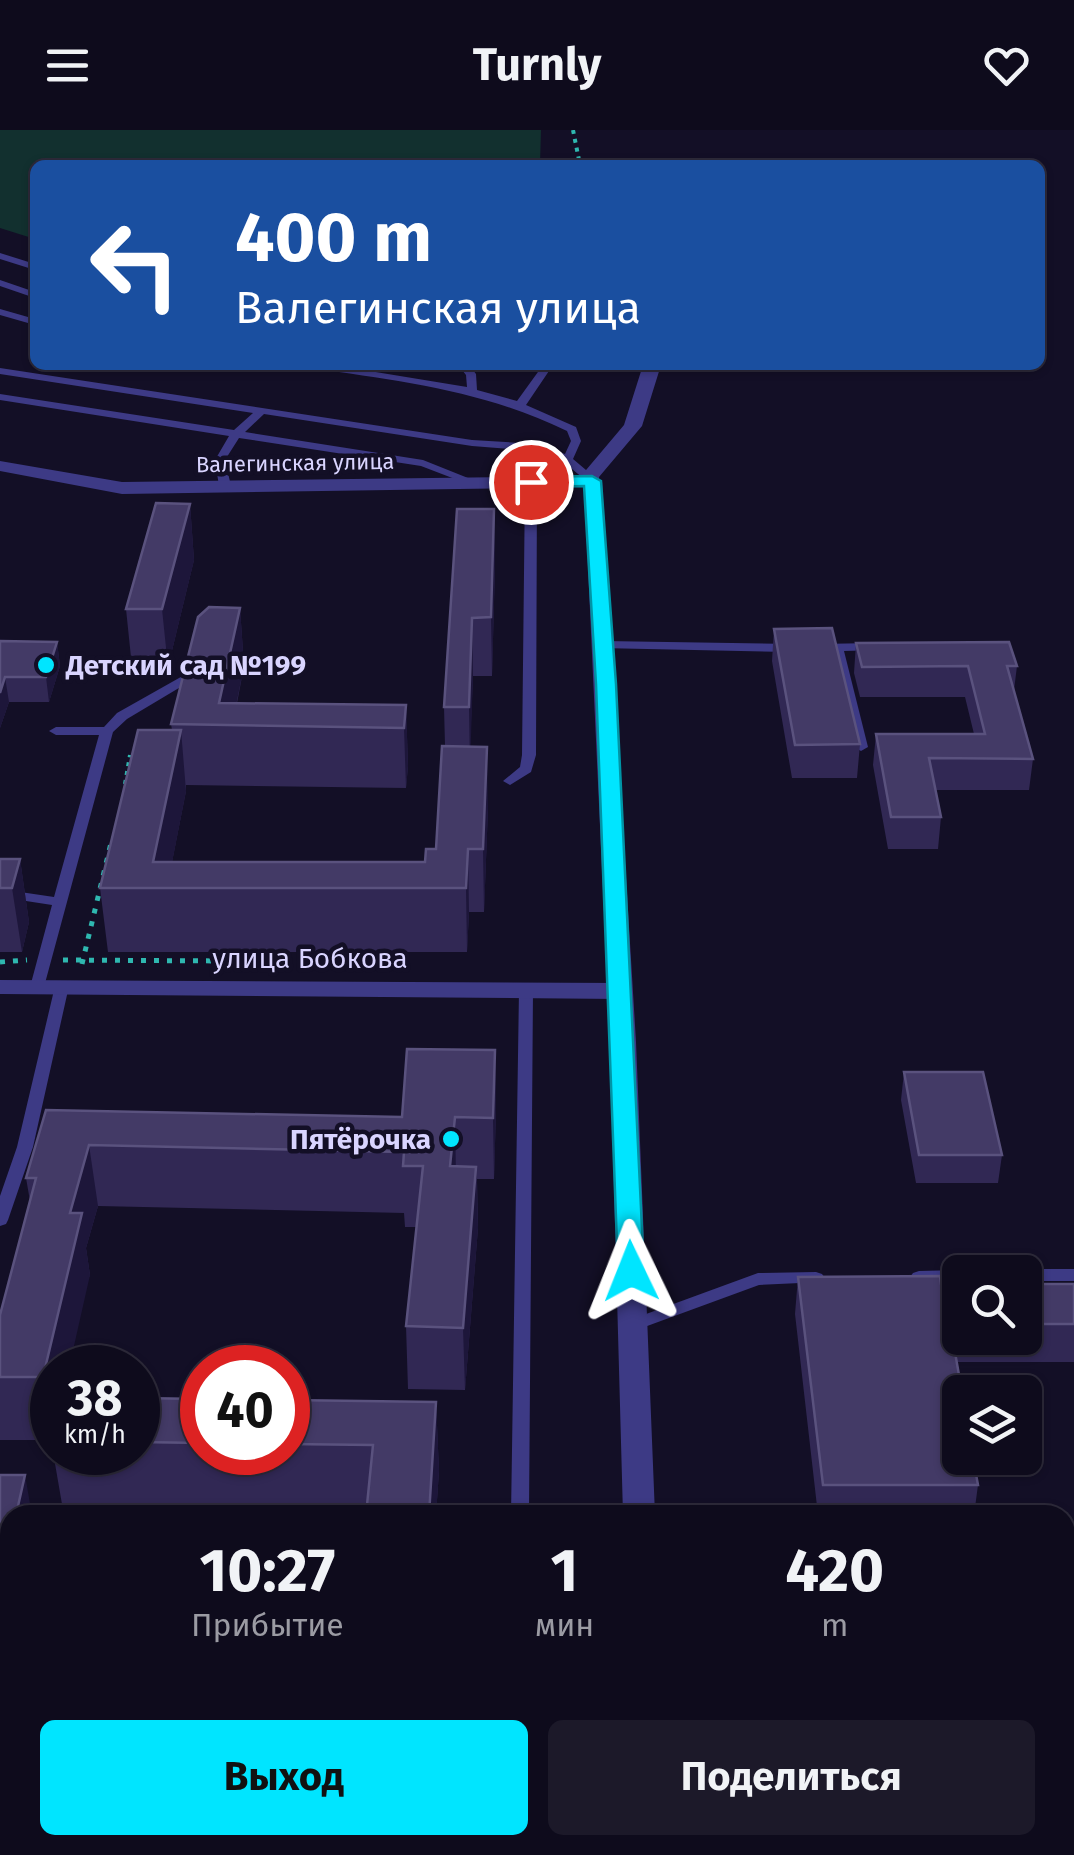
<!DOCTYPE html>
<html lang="ru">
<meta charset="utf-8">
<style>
body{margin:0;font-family:"Fira Sans",sans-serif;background:#1c1929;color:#f1f3f6;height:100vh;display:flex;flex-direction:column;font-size:38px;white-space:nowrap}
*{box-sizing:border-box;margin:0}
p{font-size:32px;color:#9b9ba3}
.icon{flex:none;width:55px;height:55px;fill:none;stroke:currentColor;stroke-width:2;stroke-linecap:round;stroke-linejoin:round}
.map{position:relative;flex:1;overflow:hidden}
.sheet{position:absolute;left:0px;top:1375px;width:1075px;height:350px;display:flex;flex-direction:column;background:#0e0b1c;border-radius:30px 30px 0 0;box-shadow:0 2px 8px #0004,0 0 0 2px #2e2b3b}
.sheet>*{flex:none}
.hud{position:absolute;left:30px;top:30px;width:1015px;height:210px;border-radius:15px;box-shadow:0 2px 8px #0004,0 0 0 2px #2e2b3b;background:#1a4fa0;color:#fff;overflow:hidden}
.tools{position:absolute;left:942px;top:1125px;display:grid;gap:20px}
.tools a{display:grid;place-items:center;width:100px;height:100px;border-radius:15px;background:#0e0b1c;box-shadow:0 2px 8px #0004,0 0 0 2px #2e2b3b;font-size:50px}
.speed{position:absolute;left:30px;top:1215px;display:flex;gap:20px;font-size:50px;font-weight:700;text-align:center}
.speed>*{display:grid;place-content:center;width:130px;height:130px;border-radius:50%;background:#0e0b1c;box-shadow:0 2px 8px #0004,0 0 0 2px #2e2b3b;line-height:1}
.speed small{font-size:25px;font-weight:400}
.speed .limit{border:15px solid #d22;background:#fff;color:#111}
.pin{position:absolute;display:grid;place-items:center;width:85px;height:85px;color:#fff;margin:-42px;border:5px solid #fff;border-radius:50%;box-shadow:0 2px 10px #0007}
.me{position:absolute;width:110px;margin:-55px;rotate:358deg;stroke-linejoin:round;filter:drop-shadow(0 0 8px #0008)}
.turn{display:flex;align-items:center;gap:35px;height:210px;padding:0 40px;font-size:45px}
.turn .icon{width:130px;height:130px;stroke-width:2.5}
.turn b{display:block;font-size:70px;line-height:85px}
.eta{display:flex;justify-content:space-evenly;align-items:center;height:170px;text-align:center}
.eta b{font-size:60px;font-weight:700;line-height:70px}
.primary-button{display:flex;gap:20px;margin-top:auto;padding:20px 40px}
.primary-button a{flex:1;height:115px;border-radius:15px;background:#00e5ff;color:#111;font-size:40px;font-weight:700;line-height:115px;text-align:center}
.primary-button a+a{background:#1c1929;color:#f1f3f6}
header{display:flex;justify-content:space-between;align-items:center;height:130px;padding:0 40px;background:#0e0b1c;font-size:45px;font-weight:700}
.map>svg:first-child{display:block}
.green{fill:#12302f}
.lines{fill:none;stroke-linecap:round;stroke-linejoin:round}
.path-far1{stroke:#2fb8b0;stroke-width:4;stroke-dasharray:4 5;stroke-linecap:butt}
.path{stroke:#2fb8b0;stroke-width:5;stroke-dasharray:5 8;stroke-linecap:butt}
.service{fill:#3d3a85;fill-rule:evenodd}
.minor{fill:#3d3a85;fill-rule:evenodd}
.tertiary{fill:#3d3a85;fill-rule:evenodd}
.wall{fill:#312854}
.shaded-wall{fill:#1d163a}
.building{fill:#433a66;stroke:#5a527e;stroke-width:2.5}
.route{fill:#00e5ff;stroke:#0095a6;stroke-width:2.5}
.poi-dot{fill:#00e5ff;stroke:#130f26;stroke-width:4}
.labels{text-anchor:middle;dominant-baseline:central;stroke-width:9;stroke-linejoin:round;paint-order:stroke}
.far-street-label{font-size:22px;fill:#d9d4ff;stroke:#130f26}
.poi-label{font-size:28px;font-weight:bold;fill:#d9d4ff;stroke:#130f26;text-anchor:start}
.street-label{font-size:28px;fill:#d9d4ff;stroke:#130f26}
</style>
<header><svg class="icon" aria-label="menu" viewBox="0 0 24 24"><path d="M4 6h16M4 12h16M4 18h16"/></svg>Turnly<svg class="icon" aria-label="heart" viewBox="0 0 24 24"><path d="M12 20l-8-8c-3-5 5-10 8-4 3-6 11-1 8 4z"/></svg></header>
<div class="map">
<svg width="1074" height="1725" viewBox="0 0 1074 1725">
<rect width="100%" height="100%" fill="#130f26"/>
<path class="green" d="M0,0H541L540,35H35V109L0,98Z"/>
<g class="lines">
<path class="path-far1" d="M573,0L580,35
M125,654L130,625"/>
<path class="path" d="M63,830L391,832
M0,832L27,830
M82,834L111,713"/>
<path class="service" d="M0,123L35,134V140L0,129Z
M0,150L35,162V168L0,156Z
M0,179L35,189V195L0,185Z
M307,235H333L467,257L466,245L458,235H469L476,244L477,260L517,271L543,235H553L526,275L576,297L581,311L573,329L599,351L597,353H589L561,330L536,321L472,316L264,284L245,302L423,330L478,352L472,355L468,354L421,336L239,308L225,330L231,356L225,359L219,356L215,330L229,306L0,270V264L234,300L253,283L0,244V238L472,310L537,314L565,324L571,311L567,301C486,261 400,251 312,238Z
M531,349L537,352L536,625L531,642L510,655L503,651L520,637L522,625L525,352Z
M604,511L790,514L796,518L790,522L600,518V512Z
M875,513L881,517L879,520L844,521L868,617L861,621L854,617L832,521L818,522L812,518L818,514Z
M195,539L199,540V546L127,589L113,602L44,857L37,861L32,860L30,857L52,775L0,767V759L54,767L99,605H56L49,601L56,597H104L117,583Z
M62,852L69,856L33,1017L8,1090L6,1094L0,1096V1066L17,1017L55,856Z
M526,855L533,860L529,1385H511L519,860Z
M1025,1139H1074V1151H1025V1142H1018Z
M960,1140L966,1142H960V1152L919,1153L913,1151L910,1147L913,1143L919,1141Z
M816,1142L822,1144L825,1148L822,1152L759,1155L639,1199H627L624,1195L627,1191L758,1143Z
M1065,1592L1074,1593V1611L1065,1610Z
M0,1663H10V1681H0Z
M287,1715H309V1725H287Z
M508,1715H530V1725H508Z"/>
<path class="minor" d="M643,235H661L642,296L599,347L600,355L593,357L122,364L0,341V331L122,352L581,346L624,295Z
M0,850L620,853L632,861L620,869L0,864Z"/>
<path class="tertiary" d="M593,345L602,351L636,912L655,1385H623L610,912L584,351Z
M631,1715H667V1725H631Z"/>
</g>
<path class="wall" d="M190,374L194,430L168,537H132L126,479Z
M494,379L495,436L492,546H473L470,616L488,678L484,782H469L467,822H108L100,758L172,600L171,594L240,478L244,536L237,573L406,575L408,636L406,658L186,655V661L172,732H425L436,719L445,616L444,577Z
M774,499L860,614L857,648H792L772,531Z
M0,511L57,512L60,536L49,572H9L0,598Z
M856,513L1017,536L1014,560L1033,629L1029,660H936L941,687L938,719H888L873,635L876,604H974L965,567H860L854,543Z
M0,729H20L29,792L22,822H0Z
M495,920L496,980L494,1049H477L478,1098L465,1260L408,1259L406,1196L416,1097H405L404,1083L98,1076L86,1118L90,1145L52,1238V1317V1310H0V1185L30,1071L26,1048L46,980L402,987Z
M904,942L1002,1025L998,1053H916L901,970Z
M798,1147L960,1154V1208H1025V1154H1074V1232H956L978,1355L974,1385H818L795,1184Z
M138,1268L202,1269V1322H288V1270L436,1272L439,1341L436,1385L63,1380L53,1322H138Z
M1065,1428H1074V1537H1065Z
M983,1715H1065L1074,1725H981Z"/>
<path class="shaded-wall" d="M190,374L194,430L168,537L162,479Z
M494,379L495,436L492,546L491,487Z
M240,478L244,536L232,595L219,573Z
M472,488L473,546L470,638L469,577Z
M57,512L60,536L49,572L46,547Z
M5,547L9,572L0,598V563Z
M406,575L408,636L406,658L404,598Z
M181,600L186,661L167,758L153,732Z
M487,617L488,678L484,782L483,719Z
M468,719L469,782L467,822L466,758Z
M20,729L29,792L22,822L12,758Z
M495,920L496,980L494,1049L493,988Z
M455,987L456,1048L450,1036Z
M89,1015L98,1076L86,1118L90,1145L69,1238H52V1307L43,1247L70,1083Z
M476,1037L478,1098L465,1260L463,1198Z
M436,1272L439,1341L436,1385H429Z
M25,1345L32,1385H16Z
M10,1414V1545L0,1594V1460Z
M450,1715H456L455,1725H449Z"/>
<path class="building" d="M156,373L190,374L162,479H126Z
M457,379H494L491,487L472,488L469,577H444Z
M209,477L240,478L219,573L406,575L404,598L171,594L198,487Z
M832,498L860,614L795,615L774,499Z
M0,511L57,512L46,547H5L0,563Z
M1009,512L1017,536H1007L1033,629L929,628L941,687H891L876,604H985L968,536L862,537L856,513Z
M138,600H181L153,732H425L426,719H436L442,616L487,617L483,719H468L466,758H100Z
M0,729H20L12,758H0Z
M407,919L495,920L493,988L455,987L450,1036L476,1037L463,1198L406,1196L423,1036H403L404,1022L89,1015L70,1083H82L43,1247H0V1185L36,1048H26L46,980L402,987Z
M904,942H983L1002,1025H919Z
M940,1146L941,1154H960V1194H950L962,1262H960V1328H973L978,1355H823L798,1147Z
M1025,1154H1074V1194H1025Z
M138,1268L202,1269V1313L138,1312Z
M288,1270L436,1272L429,1385H366L373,1315L288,1314Z
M0,1345H25L16,1385H10V1414L0,1460Z
M1065,1428H1074V1508H1068L1065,1495Z
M1065,1706H1074V1725H987L986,1715H1065Z
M371,1715H450L449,1725H370Z"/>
<path class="route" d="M592,346L601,351L616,554L644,1141L631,1150L618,1141L596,554L584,356L531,357L523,352L531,347Z"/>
<g class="poi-dot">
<circle cx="46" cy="535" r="10"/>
<circle cx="451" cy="1009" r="10"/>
</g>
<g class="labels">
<g class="far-street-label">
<text transform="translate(295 333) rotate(-1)">Валегинская улица</text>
</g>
<g class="poi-label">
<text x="66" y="535">Детский сад №199</text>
<text x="431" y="1009" text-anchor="end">Пятёрочка</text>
</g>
<g class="street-label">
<text x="310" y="828">улица Бобкова</text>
</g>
</g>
</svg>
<div class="tools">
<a><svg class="icon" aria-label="search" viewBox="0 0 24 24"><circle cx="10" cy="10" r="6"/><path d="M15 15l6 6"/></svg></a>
<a><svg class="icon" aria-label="layers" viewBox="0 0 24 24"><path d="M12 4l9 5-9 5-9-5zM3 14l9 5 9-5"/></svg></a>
</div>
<div class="speed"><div>38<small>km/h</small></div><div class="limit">40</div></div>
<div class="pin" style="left:531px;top:352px;background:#d93025"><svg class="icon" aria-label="arrive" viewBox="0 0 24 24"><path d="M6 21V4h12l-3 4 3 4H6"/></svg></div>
<svg class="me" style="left:631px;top:1141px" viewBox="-20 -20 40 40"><path d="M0-17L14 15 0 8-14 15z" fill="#00e5ff" stroke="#fff" stroke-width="4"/></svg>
<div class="hud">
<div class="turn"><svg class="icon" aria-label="left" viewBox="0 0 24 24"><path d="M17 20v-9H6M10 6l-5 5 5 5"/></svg><div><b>400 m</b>Валегинская улица</div></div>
</div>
<section class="sheet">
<div class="eta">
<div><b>10:27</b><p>Прибытие</p></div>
<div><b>1</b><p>мин</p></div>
<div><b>420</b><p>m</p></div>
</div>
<div class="primary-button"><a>Выход</a><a>Поделиться</a></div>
</section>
</div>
